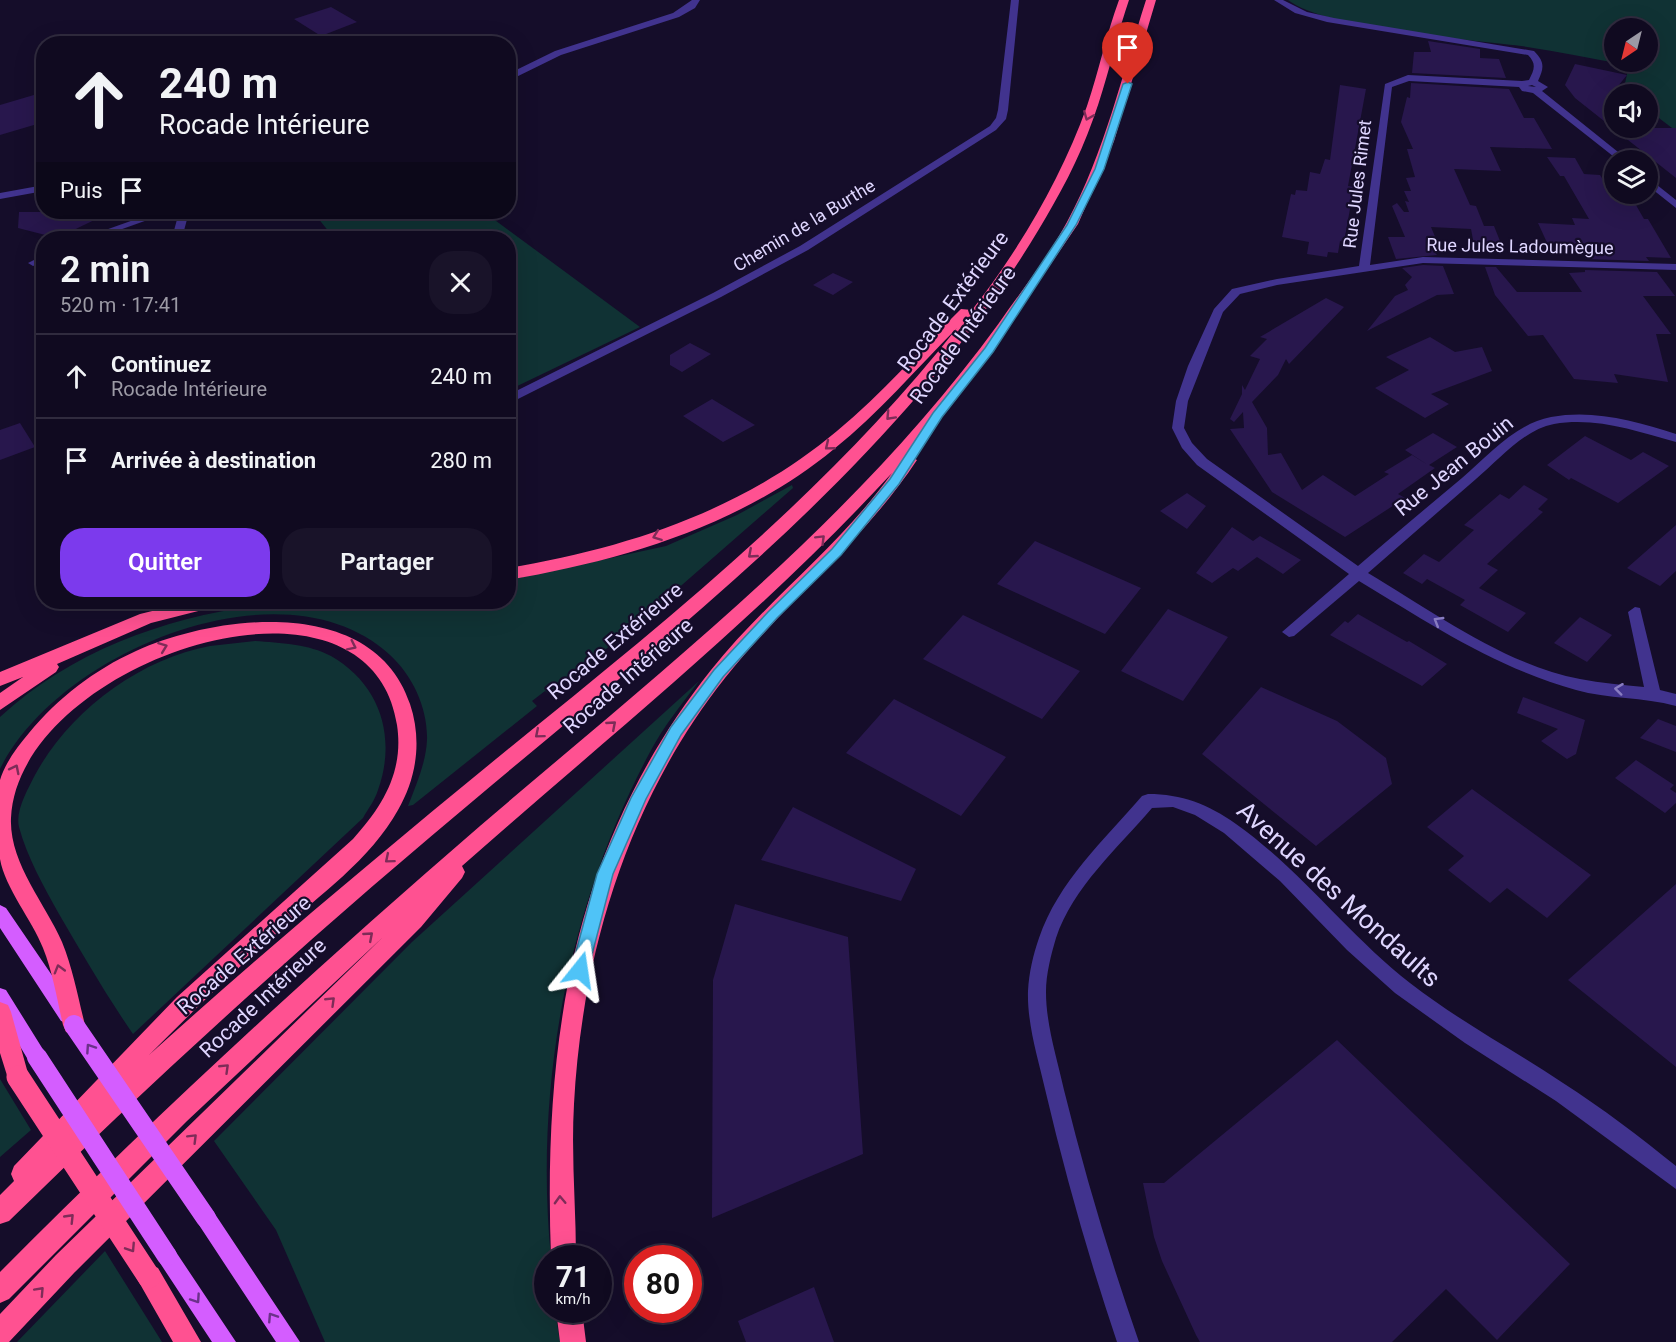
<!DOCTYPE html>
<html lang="fr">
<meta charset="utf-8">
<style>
body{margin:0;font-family:Roboto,sans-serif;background:#191329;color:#f1f3f6;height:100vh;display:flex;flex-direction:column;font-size:22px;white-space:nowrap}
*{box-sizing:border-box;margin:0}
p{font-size:20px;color:#9c9aa5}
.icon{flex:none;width:33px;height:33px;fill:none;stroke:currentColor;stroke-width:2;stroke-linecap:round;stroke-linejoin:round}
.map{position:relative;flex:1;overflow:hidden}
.sheet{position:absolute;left:36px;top:231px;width:480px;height:378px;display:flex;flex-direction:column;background:#100a20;border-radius:24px;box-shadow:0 6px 24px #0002,0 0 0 2px #302b3e}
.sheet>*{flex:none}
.guide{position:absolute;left:36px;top:36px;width:480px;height:183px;border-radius:24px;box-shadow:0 6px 24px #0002,0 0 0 2px #302b3e;background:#100a20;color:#f1f3f6;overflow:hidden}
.needle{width:39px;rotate:215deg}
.buttons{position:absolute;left:1604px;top:18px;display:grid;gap:12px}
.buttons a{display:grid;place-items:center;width:54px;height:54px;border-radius:50%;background:#100a20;box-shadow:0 6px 24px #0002,0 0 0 2px #302b3e;font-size:30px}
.speed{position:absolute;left:534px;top:1245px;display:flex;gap:12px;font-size:30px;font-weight:700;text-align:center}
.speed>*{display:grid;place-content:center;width:78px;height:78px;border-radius:50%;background:#100a20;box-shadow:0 6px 24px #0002,0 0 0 2px #302b3e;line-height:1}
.speed small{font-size:15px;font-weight:400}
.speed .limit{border:9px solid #d22;background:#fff;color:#111}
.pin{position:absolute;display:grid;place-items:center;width:51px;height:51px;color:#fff;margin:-62px -26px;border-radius:50% 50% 50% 0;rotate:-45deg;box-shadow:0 0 6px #0007}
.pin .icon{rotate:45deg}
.me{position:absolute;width:66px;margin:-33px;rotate:15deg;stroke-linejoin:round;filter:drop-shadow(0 0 4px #0008)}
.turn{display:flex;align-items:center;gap:21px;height:126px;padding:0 24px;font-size:27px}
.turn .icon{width:78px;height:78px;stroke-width:2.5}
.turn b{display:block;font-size:42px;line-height:51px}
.then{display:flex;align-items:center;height:57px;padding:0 24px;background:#0003;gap:12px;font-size:22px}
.round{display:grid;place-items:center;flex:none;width:63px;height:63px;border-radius:24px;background:#191329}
.overview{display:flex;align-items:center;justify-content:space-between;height:102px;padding:0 24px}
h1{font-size:36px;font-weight:600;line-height:45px}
.action{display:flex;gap:12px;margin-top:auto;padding:12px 24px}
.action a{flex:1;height:69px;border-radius:24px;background:#7c3aed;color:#fff;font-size:24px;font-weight:600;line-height:69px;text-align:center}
.action a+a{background:#191329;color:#f1f3f6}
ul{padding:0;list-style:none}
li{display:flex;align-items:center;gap:18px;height:84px;padding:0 24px;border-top:2px solid #302b3e}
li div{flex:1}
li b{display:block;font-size:22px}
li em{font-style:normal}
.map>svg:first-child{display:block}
.green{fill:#103234;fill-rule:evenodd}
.building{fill:#28174d}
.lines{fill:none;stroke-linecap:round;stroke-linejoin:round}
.minor{fill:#41338e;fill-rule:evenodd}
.major{fill:#d45dff;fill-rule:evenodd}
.highway{fill:#ff5191;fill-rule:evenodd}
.major-bridge{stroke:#d45dff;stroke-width:20}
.highway-bridge{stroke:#ff5191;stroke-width:23}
.oneway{stroke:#7e2c58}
.oneway2{stroke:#887cc1}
.oneway3{stroke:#6b318a}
.route{fill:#4fc3f7;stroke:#337fa1;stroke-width:1.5}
.labels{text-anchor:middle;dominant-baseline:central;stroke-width:4.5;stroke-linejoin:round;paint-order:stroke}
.far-street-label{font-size:18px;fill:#dfd6ff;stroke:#150d2a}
.street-label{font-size:21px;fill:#dfd6ff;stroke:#150d2a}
.near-street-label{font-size:26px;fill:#dfd6ff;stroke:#150d2a}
</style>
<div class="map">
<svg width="1676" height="1342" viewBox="0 0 1676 1342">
<rect width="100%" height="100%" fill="#150d2a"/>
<path class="green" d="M1288,0H1676V131L1647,109V94H1628L1624,88L1629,65C1593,59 1557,51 1521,46C1467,39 1328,30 1288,0ZM1614,28H1647V62H1614Z
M313,212H484L640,327L509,390L508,238H334Z
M792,485L793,488L651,612L550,695L545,691L532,701L537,706L413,805L408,806C416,785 426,763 427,740C428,709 413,676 390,655C284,557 57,652 0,769V717C78,645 182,612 286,602C310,599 335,602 358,602C408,602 458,602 508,602L509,580L666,546L737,515Z
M255,641C280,643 309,644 331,656C380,684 397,737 378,790C375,800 368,809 363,818L133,1034C106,995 83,955 59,914C44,887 27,857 19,827C15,811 28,789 35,775C69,712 139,659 210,646C225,644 240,643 255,641Z
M699,681C682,704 663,727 650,752C568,905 534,1087 551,1258H548V1310H555L560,1342H325L276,1230L214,1141L412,942Z
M0,1079L31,1130L0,1157Z
M105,1251L162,1342H17Z"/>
<path class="building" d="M331,7L357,22L321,36L294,19Z
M1428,41L1480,49V58L1499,59L1506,78L1412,73L1414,52H1431Z
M1575,64L1627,75L1614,91V128H1676V178L1575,98L1565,85Z
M1411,83L1509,89L1524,118H1534L1552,149L1490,147L1501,171L1454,169L1470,205L1476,206L1484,226H1494L1502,246L1474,245L1471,229L1431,227L1438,244H1428L1437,255L1396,259L1388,237H1405L1392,206L1397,203L1404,212H1409L1405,201L1409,202L1404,191H1411L1406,178L1415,177L1407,149H1413L1401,122L1407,97L1410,98Z
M1340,85L1366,89L1348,186L1354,187L1344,242L1340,241L1338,253L1328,252L1327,257L1307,254L1309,242L1282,237L1291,194L1295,195L1296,190L1307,191L1310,172L1320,174L1325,159L1330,160Z
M44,92V122L0,135V105Z
M1547,157L1575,158L1584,174L1600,175L1615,199L1633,200L1644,219H1648L1671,258L1646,257L1649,261L1585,259V247H1549L1538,223L1575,225L1572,218L1589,219L1564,176H1560Z
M19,212H111L57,238L18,228Z
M1423,265L1443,266L1454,294L1437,295L1367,331L1395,296L1408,290L1405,285L1412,277L1402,268Z
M1485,267H1496L1517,292H1582L1569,273L1585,272V270L1657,272L1675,296H1643L1671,334H1656L1668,382L1614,374L1618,383L1574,379L1543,335L1528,336L1495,295Z
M833,273L853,282L833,295L813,285Z
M1326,298L1344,307L1289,364L1286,359L1278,375L1252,402L1267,428L1268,455L1281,453L1302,490L1323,475L1355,496L1389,474L1384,472L1412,455L1428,465L1405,450L1433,433L1457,447L1429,465L1435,468L1398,494L1405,498L1345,537L1272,492L1230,429L1244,428L1243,412L1234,422L1230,419L1242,394V385L1245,390L1260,359L1250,356L1267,339L1260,337Z
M1430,337L1455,352L1482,347L1492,371L1431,394L1449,404L1425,418L1375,388L1409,370L1386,357Z
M690,343L711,354L682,372L670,365V355Z
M712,399L755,425L723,442L683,416Z
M20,423L35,447L0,460V430Z
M1585,436L1631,460L1643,452L1669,466L1618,503L1571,478L1569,480L1547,465Z
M1524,485L1548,499L1538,509L1543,512L1487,564L1498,570L1479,588L1526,613L1508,632L1460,605L1465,600L1427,579L1422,584L1403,573L1424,554L1439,562L1474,530L1464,525L1500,494L1509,499Z
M1187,493L1206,506L1187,529L1160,511Z
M1676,525V571L1660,586L1627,568Z
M1232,527L1253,541L1260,536L1301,560L1283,574L1257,557L1238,571L1233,568L1212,583L1196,573Z
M1035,541L1141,588L1105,634L997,584Z
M1168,609L1228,637L1183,701L1121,671Z
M1358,614L1407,642L1409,641L1447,664L1422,686L1330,635L1345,621L1348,623Z
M963,615L1080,671L1042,719L923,659Z
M1580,617L1612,635L1587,662L1554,643Z
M1261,687L1337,721L1386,758L1392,784L1316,846L1202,754Z
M1523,697L1585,720L1576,754L1567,759L1541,741L1558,729L1517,713Z
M894,699L1006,757L961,816L846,753Z
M1658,719L1676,726V752L1640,738Z
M1636,760L1674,785L1670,789L1676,793V803L1665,813L1615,778Z
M1472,789L1591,875L1547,918L1507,888L1490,903L1448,870L1464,856L1427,827Z
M793,807L916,869L901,901L761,860Z
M1676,884V1067L1568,980Z
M735,904L848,937L863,1154L712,1218L713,980Z
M1337,1040L1570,1264L1497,1340L1446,1289L1392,1342H1200L1196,1335L1162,1261L1154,1237L1143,1183H1164Z
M814,1287L834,1342H746L738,1321Z"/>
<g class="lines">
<path class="minor" d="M692,0H700L695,8L679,17L561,55L508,81V74L555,51L673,13Z
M1011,0H1019L1008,110L1006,119L996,130L808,250L721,297L508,404V395L713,293L800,246L990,126L996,118L998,110Z
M1274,0H1283L1307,12L1334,18L1534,51C1545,62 1544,68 1538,81L1548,87L1542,91L1628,160H1618L1533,93L1522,91L1519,87L1409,81L1392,87L1370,265L1423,257L1676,264V270L1423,263L1277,285L1240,294L1223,312L1188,401L1184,428L1192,443L1207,459L1358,566C1392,537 1427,507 1462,478C1489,455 1515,424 1551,417C1593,409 1636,421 1676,434V442C1635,431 1597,417 1554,424C1523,430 1499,460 1476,479C1440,510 1404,542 1368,573C1432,611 1505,665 1580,679C1601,683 1623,685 1644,687L1628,612L1635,607L1640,608L1660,690L1676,694V706C1643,697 1608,699 1576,690C1496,668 1429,623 1359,581L1294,636L1289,637L1282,632L1349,574L1197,465L1182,448L1172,428L1176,401L1188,366L1214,309L1232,289L1277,279L1359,266L1385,84L1408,75L1522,81L1529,80C1534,70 1537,64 1528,55L1327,22L1295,13ZM1532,85L1536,87L1528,86Z
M1647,177L1676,200V208L1647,185Z
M44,185V191L0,199V193Z
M156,212H170L97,238H83Z
M179,212H189L182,238H172Z
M44,255V262L33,266L28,263Z
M1148,794C1182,794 1208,804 1236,824C1301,870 1348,935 1410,983C1459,1021 1512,1049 1563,1083C1602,1108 1640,1137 1676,1166V1189L1556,1101L1465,1043L1395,993L1347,950L1280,881L1224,833L1195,815L1173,807L1152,808C1118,848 1073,887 1056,938C1051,955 1046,974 1046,992C1046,1025 1057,1058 1064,1090C1085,1175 1110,1259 1139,1342H1117C1089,1259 1065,1174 1045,1089C1038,1058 1027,1024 1028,991C1029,973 1033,955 1039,938C1058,882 1104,840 1142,796Z"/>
<path class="major" d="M0,905L6,908L75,1009L77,1015L75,1021L68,1023L61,1021L0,928Z
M0,988L6,990L44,1051L46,1057L44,1063L37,1066L30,1063L0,1013Z
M206,1208L213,1211L300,1342H276L199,1225L196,1218L199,1211Z
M167,1246L174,1249L236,1342H212L160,1263L157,1256L160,1249Z"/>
<path class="highway" d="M1119,0H1129C1119,29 1112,60 1103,89C1091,130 1074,169 1053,205C919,443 697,613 492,785C325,924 164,1069 9,1221L0,1224V1195L14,1181L11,1174L14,1166L177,997L353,839C383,806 404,771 397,725C369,544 18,662 11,818C9,863 45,903 62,942C73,969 78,997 85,1025L82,1032L74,1035L66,1032L63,1025C57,999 53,973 43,948C32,920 5,888 0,859C0,846 0,830 0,816C0,805 0,791 0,780C5,763 18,746 29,733C58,698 94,670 136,651C218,614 374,595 410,704C422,740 417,777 398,810C371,859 319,896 278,932C233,972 191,1013 149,1055C265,950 386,849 507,750C667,620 829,491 957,328C916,369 879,413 834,449C742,525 624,560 508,580V568C628,548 743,510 837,431C882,394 920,349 961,309L972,310C1019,250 1061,179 1087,106C1099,71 1106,35 1119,0Z
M1146,0H1156L1114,141L1078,224L978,371L908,455L917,460C863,542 785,602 725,678C629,799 582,952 574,1104C571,1156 576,1207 576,1258H551C543,1040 572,845 711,670C767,600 840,546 892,473C760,616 608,737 462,866L465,872L462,878L421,927L74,1273L9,1342H0V1314L56,1255L383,937L187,1121L9,1299L0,1303V1272C154,1117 314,969 480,826C663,669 856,520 999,323C1022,290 1048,257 1067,222C1105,152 1122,75 1146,0Z
M189,602H221L218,606L151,623L57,664L59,667L56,672L0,710V693L23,677L0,686V672L140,614Z
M0,1002L8,1005L11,1012L29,1077L26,1085L18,1088L10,1085L0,1053Z
M149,1264L158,1268L201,1342H173L136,1277L140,1268Z
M556,1310H582L586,1342H560Z"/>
<path class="major-bridge" d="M74,1025L206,1218
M37,1057L167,1256"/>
<path class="highway-bridge" d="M18,1077L149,1277"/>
</g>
<defs><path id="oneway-chevron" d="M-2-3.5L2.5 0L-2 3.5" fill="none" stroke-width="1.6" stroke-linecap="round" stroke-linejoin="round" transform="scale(1.5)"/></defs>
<g class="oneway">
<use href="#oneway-chevron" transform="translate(1088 116) rotate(112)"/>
<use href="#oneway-chevron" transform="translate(890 416) rotate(133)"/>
<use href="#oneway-chevron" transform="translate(829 446) rotate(141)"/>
<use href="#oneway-chevron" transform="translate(657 536) rotate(160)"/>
<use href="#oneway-chevron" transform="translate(821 539) rotate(-45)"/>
<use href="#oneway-chevron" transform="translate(752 554) rotate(139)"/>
<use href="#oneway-chevron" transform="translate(352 646) rotate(26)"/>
<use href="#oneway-chevron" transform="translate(163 647) rotate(-21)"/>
<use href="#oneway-chevron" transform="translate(612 725) rotate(-41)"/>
<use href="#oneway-chevron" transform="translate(539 734) rotate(140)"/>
<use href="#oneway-chevron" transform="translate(15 769) rotate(-63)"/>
<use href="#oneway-chevron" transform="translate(389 859) rotate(140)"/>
<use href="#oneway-chevron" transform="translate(369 936) rotate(-41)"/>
<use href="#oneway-chevron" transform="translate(59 969) rotate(-106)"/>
<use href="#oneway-chevron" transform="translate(331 1001) rotate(-44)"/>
<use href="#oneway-chevron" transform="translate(225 1068) rotate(-44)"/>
<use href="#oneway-chevron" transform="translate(193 1138) rotate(-45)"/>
<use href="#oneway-chevron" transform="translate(560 1200) rotate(-92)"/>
<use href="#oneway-chevron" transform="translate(70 1218) rotate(-46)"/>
<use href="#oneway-chevron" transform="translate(131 1248) rotate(57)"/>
<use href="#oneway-chevron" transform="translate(40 1291) rotate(-47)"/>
</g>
<g class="oneway2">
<use href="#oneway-chevron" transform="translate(1438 621) rotate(-149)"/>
<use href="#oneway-chevron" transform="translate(1619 689) rotate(-173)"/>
</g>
<g class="oneway3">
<use href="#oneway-chevron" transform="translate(90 1048) rotate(-124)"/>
<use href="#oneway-chevron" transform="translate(196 1299) rotate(56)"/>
<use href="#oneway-chevron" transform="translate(272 1317) rotate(-123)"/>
</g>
<path class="route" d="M1128,82L1132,84L1104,169L1076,225L993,352L942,417L899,484L841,555L777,618L723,677L681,735L646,799L613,874L588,970L585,975L580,977L574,975L571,970L597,874L631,798L671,727L714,670L768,612L832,549L890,479L933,413L985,348L1067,225L1095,169L1123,84Z"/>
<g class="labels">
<g class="far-street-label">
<text transform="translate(1357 184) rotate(-83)">Rue Jules Rimet</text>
<text transform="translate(804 225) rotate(-31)">Chemin de la Burthe</text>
<text transform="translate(1520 246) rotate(1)">Rue Jules Ladoumègue</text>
</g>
<g class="street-label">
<text transform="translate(953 301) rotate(-53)">Rocade Extérieure</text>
<text transform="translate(963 335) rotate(-54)">Rocade Intérieure</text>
<text transform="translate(1454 466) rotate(-39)">Rue Jean Bouin</text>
<text transform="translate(615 641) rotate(-40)">Rocade Extérieure</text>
<text transform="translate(628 676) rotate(-41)">Rocade Intérieure</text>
<text transform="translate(244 955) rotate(-41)">Rocade Extérieure</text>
<text transform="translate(263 998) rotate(-43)">Rocade Intérieure</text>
</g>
<g class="near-street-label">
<text transform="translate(1339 894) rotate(42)">Avenue des Mondaults</text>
</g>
</g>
</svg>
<div class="buttons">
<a><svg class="needle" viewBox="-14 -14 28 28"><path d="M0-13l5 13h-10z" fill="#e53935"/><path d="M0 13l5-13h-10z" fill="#9c9aa5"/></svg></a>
<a><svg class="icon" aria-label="sound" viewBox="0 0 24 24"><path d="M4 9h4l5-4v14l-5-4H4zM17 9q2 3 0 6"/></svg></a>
<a><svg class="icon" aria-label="layers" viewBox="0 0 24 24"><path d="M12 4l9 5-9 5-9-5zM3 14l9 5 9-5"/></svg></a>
</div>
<div class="speed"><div>71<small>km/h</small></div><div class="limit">80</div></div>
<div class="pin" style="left:1128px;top:84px;background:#d93025"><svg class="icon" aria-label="arrive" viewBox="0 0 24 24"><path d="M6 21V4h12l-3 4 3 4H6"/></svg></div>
<svg class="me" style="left:580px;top:970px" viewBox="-20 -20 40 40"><path d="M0-17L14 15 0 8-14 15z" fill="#4fc3f7" stroke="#fff" stroke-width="4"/></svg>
<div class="guide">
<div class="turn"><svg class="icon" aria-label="ahead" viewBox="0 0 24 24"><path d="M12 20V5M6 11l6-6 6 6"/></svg><div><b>240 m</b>Rocade Intérieure</div></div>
<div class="then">Puis<svg class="icon" aria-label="arrive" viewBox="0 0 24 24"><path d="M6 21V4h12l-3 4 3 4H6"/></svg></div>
</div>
<section class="sheet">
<div class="overview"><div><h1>2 min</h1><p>520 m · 17:41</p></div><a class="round"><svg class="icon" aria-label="close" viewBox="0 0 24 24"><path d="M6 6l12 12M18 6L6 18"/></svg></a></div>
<ul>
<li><svg class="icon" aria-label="ahead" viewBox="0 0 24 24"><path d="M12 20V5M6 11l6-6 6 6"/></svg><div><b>Continuez</b><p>Rocade Intérieure</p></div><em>240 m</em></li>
<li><svg class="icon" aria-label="arrive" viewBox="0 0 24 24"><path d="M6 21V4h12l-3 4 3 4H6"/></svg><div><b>Arrivée à destination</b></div><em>280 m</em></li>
</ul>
<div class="action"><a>Quitter</a><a>Partager</a></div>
</section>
</div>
